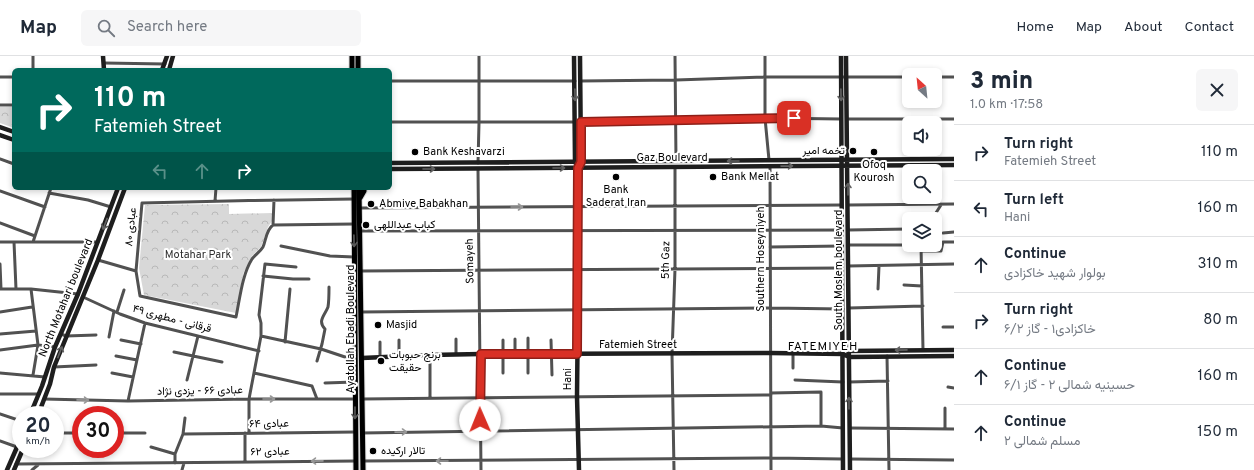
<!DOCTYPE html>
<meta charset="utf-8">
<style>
body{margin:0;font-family:Overpass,Vazirmatn,sans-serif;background:#f6f6f7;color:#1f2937;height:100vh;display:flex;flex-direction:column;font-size:15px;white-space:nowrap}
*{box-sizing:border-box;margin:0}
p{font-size:13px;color:#747a83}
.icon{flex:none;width:22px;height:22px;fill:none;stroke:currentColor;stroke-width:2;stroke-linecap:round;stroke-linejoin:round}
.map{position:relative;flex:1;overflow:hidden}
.drawer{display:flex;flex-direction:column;background:#fff;width:300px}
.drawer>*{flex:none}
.top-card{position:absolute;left:12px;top:12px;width:380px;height:122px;border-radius:6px;box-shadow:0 2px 6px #0003;background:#00695c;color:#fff;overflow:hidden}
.needle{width:26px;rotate:333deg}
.tools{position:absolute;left:902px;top:12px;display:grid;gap:8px}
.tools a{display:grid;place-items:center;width:40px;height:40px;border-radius:6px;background:#fff;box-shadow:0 2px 6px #0003;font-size:20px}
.speed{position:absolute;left:12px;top:350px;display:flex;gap:8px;font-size:20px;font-weight:700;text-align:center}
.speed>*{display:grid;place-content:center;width:52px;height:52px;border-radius:50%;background:#fff;box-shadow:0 2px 6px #0003;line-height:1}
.speed small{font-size:10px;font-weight:400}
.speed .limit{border:6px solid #d22;background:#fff;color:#111}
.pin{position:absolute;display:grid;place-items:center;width:34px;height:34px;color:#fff;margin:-17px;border-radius:8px;box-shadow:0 2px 6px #0006}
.me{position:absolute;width:44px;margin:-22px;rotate:359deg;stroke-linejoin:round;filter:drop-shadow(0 0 3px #0008)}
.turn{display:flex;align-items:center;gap:14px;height:84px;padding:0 16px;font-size:18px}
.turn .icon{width:52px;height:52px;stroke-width:2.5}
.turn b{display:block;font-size:28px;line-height:34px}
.lanes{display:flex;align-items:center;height:38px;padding:0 16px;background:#0003;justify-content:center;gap:20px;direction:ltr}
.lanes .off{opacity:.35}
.round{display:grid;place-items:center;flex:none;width:42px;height:42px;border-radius:6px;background:#f6f6f7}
.overview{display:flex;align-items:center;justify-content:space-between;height:68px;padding:0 16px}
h1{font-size:24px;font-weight:800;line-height:30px}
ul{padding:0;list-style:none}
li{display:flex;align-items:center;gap:12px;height:56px;padding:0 16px;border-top:1px solid #e0e1e3}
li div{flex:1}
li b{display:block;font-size:15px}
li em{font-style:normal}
header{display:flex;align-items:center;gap:24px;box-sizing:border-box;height:56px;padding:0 20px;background:#fff;border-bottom:1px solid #e0e1e3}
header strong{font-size:19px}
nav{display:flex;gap:22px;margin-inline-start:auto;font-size:14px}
.search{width:280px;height:36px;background:#f6f6f7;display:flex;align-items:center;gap:10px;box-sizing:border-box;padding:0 14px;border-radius:6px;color:#747a83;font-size:15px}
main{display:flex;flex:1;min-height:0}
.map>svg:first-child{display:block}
.forest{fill:url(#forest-crowns)}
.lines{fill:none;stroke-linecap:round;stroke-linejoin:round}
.primary-casing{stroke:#dbdbdb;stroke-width:7}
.street{stroke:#515151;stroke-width:3}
.secondary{stroke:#1e1e1e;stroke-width:4.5}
.primary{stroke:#000;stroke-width:5}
.oneway{stroke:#626262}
.oneway2{stroke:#979797}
.oneway3{stroke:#595959}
.route-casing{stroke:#8d1f18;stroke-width:10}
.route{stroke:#d93025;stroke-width:7}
.poi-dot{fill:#000;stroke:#fff;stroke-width:1.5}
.labels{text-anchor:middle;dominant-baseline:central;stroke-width:4;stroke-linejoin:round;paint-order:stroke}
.poi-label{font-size:11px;fill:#000;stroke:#fff;text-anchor:start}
.street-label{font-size:11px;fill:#000;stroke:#fff}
.park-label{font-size:11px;fill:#2f2f2f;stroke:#fff}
.neighbourhood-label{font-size:12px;letter-spacing:1px;fill:#000;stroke:#fff}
</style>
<header>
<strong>Map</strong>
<div class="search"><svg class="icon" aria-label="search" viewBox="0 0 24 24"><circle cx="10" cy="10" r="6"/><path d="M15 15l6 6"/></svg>Search here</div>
<nav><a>Home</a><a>Map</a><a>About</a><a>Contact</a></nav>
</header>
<main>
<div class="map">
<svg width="954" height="414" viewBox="0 0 954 414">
<defs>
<pattern id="forest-crowns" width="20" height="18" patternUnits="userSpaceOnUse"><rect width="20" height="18" fill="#d8d8d8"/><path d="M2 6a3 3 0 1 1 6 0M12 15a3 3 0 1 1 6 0" fill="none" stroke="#b8b8b8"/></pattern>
</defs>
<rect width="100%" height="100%" fill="#fff"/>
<path class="forest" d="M0,51H14V72L0,67Z
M229,148V158L272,157V165L268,171L261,191L252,200L243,218L236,257L144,239L139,212L145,149Z"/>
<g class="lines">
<defs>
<path id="primary" d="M352,0V14
M358,0V14
M354,132L356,414
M359,132L363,414
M360,142L364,135V132"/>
</defs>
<use href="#primary" class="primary-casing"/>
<path class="street" d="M33,0V14
M675,0L676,105
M765,0V62L769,104
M104,7L165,8
M0,21H14
M935,21H954
M390,25H575
M580,25L676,24L765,21H909
M0,49H14
M847,63H954
M390,66H575
M581,66L676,65L765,62L841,63
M0,103L14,108
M478,107L479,67V0
M770,110L771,414
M478,113L481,414
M0,135L45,151
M49,137L88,144L111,151
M274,144L273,169C266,174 266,184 263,191C260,196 255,199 252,203C242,219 240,242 236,261L140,240L136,215L142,147C213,145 283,144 354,143
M215,145L216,132
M848,149L954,148
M360,152L842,149
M932,163L941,149
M0,167L35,180
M273,169L354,168
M848,174L909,173
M361,175L842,174
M943,177L954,176
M0,186H98
M14,186L16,233
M33,186L51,132
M848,189H921
M921,189L923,294
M281,190L330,200L354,201
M770,191L842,190
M921,195H941L943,186H954
M98,204L136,215
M0,208L1,233
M848,210L954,208
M361,215L842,212
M263,220L293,223H309
M904,229L922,230
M0,233H31L78,238
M31,233L38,289L33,319
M878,233L879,210
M83,241L120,258L145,267L259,295
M849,252L923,250
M0,256L32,251
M117,256L124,234
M361,256L770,252L843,253
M943,271H954
M0,278L36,275
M61,278L66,280L96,279
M261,280L321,293L351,303
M109,281L114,255
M528,282V317
M456,283V298
M515,283V298
M121,284L141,288
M399,284V300
M551,284L552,319
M285,286L290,233
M0,294L38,289L55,291
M174,296L222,306
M793,297V312
M116,300L137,304
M887,300L889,414
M380,301V286
M317,305L322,288L325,273C317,265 325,259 328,251C329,245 329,237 329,231
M54,311L96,309
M0,317L45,321
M112,317L133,321
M254,317L312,330L317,343
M503,317V284
M187,324L198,280
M795,324L843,326
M849,326L888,325
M325,327L355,326
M948,331L954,332
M771,337L821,336V370
M0,338H39
M430,342V299
M44,343L128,345L249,343H355
M362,343L771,339
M128,345L145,267
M0,358L21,365
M850,372L954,373
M945,373V352
M55,377H81
M115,377H145
M245,377V406
M249,377V343L261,280V267L259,259L265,208L296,211
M362,377L821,370L843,372
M183,378L355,376
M0,385L17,391
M151,391L175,398
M850,403L954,404
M363,405L771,402L843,403
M175,407V398L183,378L185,362
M16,408L356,405
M32,414L38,409
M182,414L184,407
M674,414L672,298L675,213V111"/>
<path class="secondary" d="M103,0L104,14
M574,0L575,106L578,112L579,151L577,341L579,414
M841,0L843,414
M846,0L850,414
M162,14L167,0
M169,14L173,0
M0,71L14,76
M0,79L14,84
M390,107L954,103
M580,109L581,106L580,0
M390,113L954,109
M848,295L954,294
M362,302L430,299L481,298L770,297L843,298L849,301L954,300
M30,359L42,330L55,291L78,238L118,132
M38,359L50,328L54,311L98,204L125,132
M7,414L21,382
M14,414L23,393"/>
<use href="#primary" class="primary"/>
</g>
<defs><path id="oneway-shaft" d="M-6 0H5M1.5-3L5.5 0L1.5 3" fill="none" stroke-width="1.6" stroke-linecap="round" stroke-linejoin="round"/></defs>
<g class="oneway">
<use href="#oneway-shaft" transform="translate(575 39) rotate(89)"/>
<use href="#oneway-shaft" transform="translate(841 39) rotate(89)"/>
<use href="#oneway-shaft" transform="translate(733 105) rotate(180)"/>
<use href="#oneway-shaft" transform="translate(787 110) rotate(-1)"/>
<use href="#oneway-shaft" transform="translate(559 112)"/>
<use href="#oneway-shaft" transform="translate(429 113)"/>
<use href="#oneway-shaft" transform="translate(848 133) rotate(-90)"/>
<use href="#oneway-shaft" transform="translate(105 168) rotate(111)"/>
<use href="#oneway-shaft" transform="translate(901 294) rotate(179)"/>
<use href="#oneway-shaft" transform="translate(60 296) rotate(-69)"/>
<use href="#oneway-shaft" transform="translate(849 347) rotate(-90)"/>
</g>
<g class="oneway2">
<use href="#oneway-shaft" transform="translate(517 151)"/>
<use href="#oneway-shaft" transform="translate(269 343)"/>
<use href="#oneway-shaft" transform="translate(83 344) rotate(1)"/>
<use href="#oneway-shaft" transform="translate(401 376) rotate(-1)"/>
<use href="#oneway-shaft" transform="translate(317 405) rotate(179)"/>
<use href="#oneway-shaft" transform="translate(442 405) rotate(180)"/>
</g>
<g class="oneway3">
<use href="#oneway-shaft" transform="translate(354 185) rotate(89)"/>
<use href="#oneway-shaft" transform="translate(355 357) rotate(90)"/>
</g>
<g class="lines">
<defs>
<path id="route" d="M480,364L481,298H577L578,112L581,106V66L794,62"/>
</defs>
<use href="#route" class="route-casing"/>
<use href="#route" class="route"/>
</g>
<g class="poi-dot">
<circle cx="853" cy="95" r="4"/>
<circle cx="415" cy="96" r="4"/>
<circle cx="874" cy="96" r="4"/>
<circle cx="616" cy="121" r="4"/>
<circle cx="713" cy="121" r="4"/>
<circle cx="371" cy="148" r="4"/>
<circle cx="366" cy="169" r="4"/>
<circle cx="378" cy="269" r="4"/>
<circle cx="381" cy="305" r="4"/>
<circle cx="373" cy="395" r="4"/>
</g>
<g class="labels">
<g class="poi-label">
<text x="845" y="95" text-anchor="end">تخمه امیر</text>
<text x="423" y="96">Bank Keshavarzi</text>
<text x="874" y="109" text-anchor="middle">Ofoq<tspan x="874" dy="13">Kourosh</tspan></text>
<text x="721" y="121">Bank Mellat</text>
<text x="616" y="134" text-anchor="middle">Bank<tspan x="616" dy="13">Saderat Iran</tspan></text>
<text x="379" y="148">Abmive Babakhan</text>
<text x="374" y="169">کباب عبداللهی</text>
<text x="386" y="269">Masjid</text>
<text x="389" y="299">برنج حبوبات<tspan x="389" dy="13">حقیقت</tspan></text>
<text x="381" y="395">تالار ارکیده</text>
</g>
<g class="street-label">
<text x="672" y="102">Gaz Boulevard</text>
<text transform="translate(131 171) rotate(-84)">عبادی ۸۰</text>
<text transform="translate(761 203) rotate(-90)">Southern Hoseyniyeh</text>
<text transform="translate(666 204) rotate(-89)">5th Gaz</text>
<text transform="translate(470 205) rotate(-91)">Somayeh</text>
<text transform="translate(839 214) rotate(-90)">South Moslem boulevard</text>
<text transform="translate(66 242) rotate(-68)">North Motahari boulevard</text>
<text transform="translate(172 263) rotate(15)">قرقانی - مطهری ۴۹</text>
<text transform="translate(351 273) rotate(-90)">Ayatollah Ebadi Boulevard</text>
<text x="638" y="289">Fatemieh Street</text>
<text transform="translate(568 323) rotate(-90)">Hani</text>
<text transform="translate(200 335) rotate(-1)">عبادی ۶۶ - یزدی نژاد</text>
<text transform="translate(269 368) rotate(-1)">عبادی ۶۴</text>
<text transform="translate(270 396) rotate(-1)">عبادی ۶۲</text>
</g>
<g class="park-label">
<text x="198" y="199">Motahar Park</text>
</g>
<g class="neighbourhood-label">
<text x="823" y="291">FATEMIYEH</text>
</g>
</g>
</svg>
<div class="tools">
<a><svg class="needle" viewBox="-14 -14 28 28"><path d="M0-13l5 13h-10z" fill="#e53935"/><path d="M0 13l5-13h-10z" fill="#747a83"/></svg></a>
<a><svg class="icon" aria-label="sound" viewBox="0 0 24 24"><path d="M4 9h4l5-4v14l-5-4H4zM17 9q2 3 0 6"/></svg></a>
<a><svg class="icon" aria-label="search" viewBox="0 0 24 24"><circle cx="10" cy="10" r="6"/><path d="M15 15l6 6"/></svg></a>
<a><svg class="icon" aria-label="layers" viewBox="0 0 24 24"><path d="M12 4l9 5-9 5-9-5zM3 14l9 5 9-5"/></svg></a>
</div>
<div class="speed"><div>20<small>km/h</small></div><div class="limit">30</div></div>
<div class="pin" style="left:794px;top:62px;background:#d93025"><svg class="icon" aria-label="arrive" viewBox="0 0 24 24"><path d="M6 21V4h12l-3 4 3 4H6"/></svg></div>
<svg class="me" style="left:480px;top:364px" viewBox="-20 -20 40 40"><circle r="19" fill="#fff"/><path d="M0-13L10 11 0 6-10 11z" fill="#d93025"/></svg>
<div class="top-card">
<div class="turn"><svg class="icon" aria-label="right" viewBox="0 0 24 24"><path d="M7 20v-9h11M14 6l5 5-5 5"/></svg><div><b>110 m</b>Fatemieh Street</div></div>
<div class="lanes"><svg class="icon off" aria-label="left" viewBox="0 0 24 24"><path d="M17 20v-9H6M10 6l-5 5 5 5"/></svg><svg class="icon off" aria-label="ahead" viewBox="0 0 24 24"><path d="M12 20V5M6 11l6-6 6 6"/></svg><svg class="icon" aria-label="right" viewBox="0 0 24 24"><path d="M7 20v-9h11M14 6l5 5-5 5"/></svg></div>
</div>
</div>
<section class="drawer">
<div class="overview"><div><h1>3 min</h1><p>1.0 km · 17:58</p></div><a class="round"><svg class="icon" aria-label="close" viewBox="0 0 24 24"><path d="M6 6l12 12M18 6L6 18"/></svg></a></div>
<ul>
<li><svg class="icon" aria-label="right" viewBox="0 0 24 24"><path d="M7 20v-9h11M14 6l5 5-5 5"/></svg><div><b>Turn right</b><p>Fatemieh Street</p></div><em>110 m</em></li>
<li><svg class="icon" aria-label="left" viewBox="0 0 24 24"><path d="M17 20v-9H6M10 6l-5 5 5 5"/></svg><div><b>Turn left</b><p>Hani</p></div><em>160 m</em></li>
<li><svg class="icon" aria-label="ahead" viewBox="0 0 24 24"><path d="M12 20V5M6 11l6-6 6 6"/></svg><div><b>Continue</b><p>بولوار شهید خاکزادی</p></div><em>310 m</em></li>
<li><svg class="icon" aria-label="right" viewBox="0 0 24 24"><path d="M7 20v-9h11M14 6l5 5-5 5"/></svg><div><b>Turn right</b><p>خاکزادی۱ - گاز ۶/۲</p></div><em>80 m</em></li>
<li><svg class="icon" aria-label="ahead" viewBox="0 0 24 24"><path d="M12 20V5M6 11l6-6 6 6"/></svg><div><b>Continue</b><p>حسینیه شمالی ۲ - گاز ۶/۱</p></div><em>160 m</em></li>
<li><svg class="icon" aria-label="ahead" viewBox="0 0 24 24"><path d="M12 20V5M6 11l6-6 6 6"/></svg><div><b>Continue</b><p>مسلم شمالی ۲</p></div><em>150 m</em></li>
</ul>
</section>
</main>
